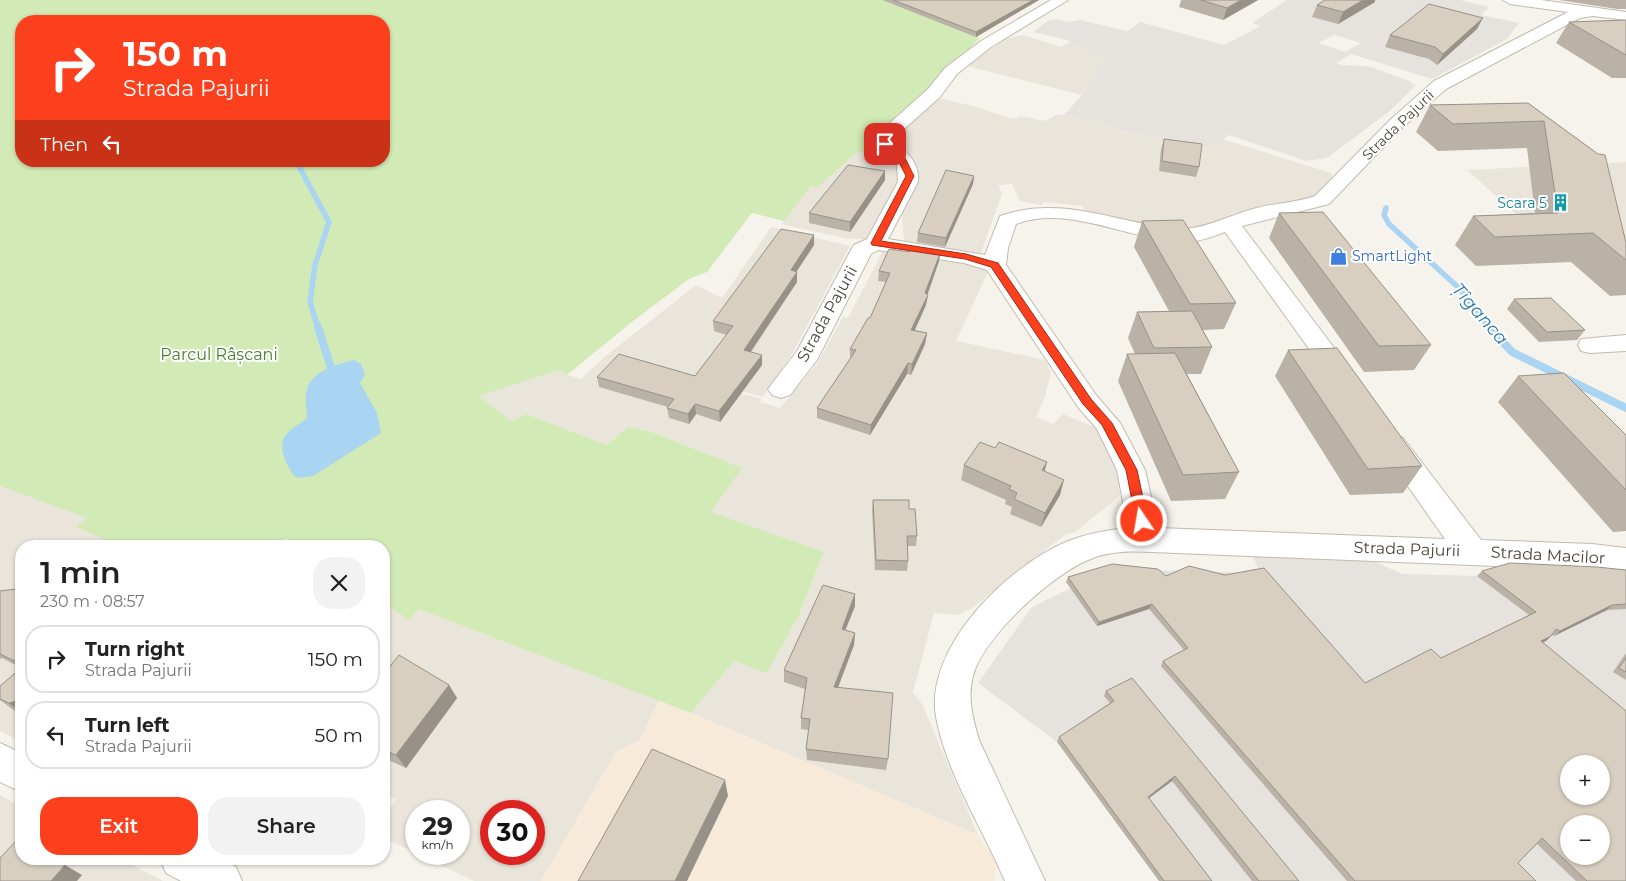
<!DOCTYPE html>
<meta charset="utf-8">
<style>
body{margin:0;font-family:Montserrat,sans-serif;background:#f2f2f2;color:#222;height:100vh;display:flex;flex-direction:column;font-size:19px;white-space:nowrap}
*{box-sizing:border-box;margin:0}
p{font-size:16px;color:#767676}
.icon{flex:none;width:28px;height:28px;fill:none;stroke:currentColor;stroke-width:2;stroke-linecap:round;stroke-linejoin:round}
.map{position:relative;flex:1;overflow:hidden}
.details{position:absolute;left:15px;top:540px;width:375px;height:325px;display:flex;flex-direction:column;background:#fff;border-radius:20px;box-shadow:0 1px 4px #0004}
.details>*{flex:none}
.top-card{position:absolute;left:15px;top:15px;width:375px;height:152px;border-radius:20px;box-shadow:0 1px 4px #0004;background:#fc3f1d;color:#fff;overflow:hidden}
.tools{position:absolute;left:1560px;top:755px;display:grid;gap:10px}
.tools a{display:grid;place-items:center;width:50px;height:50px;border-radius:50%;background:#fff;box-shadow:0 1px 4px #0004;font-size:25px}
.speed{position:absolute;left:405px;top:800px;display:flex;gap:10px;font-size:25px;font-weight:700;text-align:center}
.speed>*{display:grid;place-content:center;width:65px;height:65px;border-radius:50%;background:#fff;box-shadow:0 1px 4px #0004;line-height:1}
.speed small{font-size:12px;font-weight:400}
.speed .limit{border:8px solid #d22;background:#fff;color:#111}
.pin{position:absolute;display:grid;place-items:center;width:42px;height:42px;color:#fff;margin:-21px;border-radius:10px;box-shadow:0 2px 8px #0006}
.me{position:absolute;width:55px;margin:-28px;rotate:348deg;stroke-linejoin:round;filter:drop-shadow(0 0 4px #0008)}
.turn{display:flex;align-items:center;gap:18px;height:105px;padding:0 25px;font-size:22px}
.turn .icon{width:65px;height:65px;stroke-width:2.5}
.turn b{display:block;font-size:35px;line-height:42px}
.then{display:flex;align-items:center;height:48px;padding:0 25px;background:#0003;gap:10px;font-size:19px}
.round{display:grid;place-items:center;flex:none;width:52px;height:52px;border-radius:20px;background:#f2f2f2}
.headline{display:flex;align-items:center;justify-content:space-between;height:85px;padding:0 25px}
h1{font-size:30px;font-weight:600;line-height:38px}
.primary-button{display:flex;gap:10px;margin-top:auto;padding:10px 25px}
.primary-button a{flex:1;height:58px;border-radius:20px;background:#fc3f1d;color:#fff;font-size:20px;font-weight:600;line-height:58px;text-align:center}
.primary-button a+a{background:#f2f2f2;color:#222}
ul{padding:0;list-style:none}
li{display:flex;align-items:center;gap:15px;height:68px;margin:0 10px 8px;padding:0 15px;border:2px solid #e0e0e0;border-radius:20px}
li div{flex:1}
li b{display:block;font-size:19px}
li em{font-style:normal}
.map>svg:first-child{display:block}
.residential{fill:#eae5da;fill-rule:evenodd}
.commercial{fill:#f7ead8}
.industrial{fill:#e6e2dd;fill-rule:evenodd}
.green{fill:#d2eab5;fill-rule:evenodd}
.water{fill:#a9d4f2}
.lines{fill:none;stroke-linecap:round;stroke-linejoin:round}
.stream-far1{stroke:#a9d4f2;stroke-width:5.5}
.stream{stroke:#a9d4f2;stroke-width:8}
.minor-casing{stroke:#c2bbae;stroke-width:2}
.minor{fill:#fff;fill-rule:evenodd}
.wall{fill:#bab2a6}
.shaded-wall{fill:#979187}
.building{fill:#d8cfc1;stroke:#979187;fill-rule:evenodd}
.route{fill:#fc3f1d;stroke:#a42913}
.labels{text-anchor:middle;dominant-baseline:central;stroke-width:4;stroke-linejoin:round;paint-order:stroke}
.far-street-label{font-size:14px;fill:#4b4439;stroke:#fff}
.far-culture-label{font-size:14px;fill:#0d838f;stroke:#fff;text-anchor:end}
.far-shop-label{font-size:14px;fill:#366cbe;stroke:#fff;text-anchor:start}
.street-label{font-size:16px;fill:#4b4439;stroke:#fff}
.park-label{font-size:16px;fill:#4a7f2a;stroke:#fff}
.water-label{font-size:18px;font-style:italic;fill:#2e7ab2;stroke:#fff}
</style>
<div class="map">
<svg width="1626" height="881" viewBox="0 0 1626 881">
<rect width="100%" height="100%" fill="#f6f3ec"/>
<path class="residential" d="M1023,35L1061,47L1071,42L1105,60L1082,95L967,66L1005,39Z
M942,99L977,107L1009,118H1017L1020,116L1046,121L1055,115H1064L1114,125L1120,131L1208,148L1222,139L1331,173L1333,182L1315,196L1305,200L1280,206L1266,205L1241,213L1236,212L1210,224L1177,229L1083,213V206L1044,202L1041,205L1020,201L1012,184L998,185L1002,194L981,253L904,242L902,214L919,169L913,160L892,140L921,110L934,101Z
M861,151L895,154L904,178L867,239H848L781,224L811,186L817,188L854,155Z
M1626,162V244L1525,222L1467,170Z
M771,227L850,246L792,354L763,397L676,374L671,375L762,399L760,402L780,408L817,364L843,317L848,318L883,251L890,250L981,264L988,272L956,341L1045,360L1051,372L1045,397L1036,417L1053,424L1063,414L1094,427L1103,437L1108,449L1119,481L1120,495L1116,499L1075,532L1066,534L1030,562L972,608L958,615L934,613L913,692L922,704L978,835L691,713L734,661L767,672L799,615L824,553L711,512L741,468L649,431L628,427L607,445L526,414L512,421L479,396L559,369L567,375L581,379L602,359L696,285L722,298Z
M0,486L88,518L77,527L120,546H21V742L0,731Z
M384,603L409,620L419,609L573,635L659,700L640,740L616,752L541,881H474L417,854H459V811H416V853L384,838V815L396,800L384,793ZM491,811H534V854H491Z
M0,795L21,807V859H121L163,881H0Z"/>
<path class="commercial" d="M659,700L978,835L997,864L994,881H541L616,752L640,740Z"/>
<path class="industrial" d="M1287,0H1460L1489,7L1481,15L1519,23L1507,39L1432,79L1351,54L1336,63L1342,65L1368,66L1412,82L1410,83L1416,85L1390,111L1327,158L1306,161L1229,135L1208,148L1120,131L1114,125L1064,115L1082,95L1104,60L1067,40L1033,32L1049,20L1057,19L1068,22L1080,20L1127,31L1140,22L1224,45L1261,26L1252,23ZM1335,35L1361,43L1345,52L1318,43Z
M1253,556H1362L1402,574L1477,576L1532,561L1626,571V881H1159L1057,742L978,683L1032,607L1110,569L1260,573ZM1569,764H1601V796H1569ZM1569,824H1601V856H1569Z"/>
<path class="green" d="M0,0H882L980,38L866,153L861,151L854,155L817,188L811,186L784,221L752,213L707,272L689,279L633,321L567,375L559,370L479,396L512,421L526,414L607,445L628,427L649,431L742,468L711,512L824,552L799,615L767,673L734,661L691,713L419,609L409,620L384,603V546H298L286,538L277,546H120L76,527L87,518L0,486ZM21,21H384V161H21Z"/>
<path class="water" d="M354,360L361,364L365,374L360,383L377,413L381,433L313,476L297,478C288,470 277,448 285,436C290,429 301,423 307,418C307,410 305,402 306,394C309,371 335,365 354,360Z"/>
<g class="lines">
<path class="stream-far1" d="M296,161L329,222L315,265L310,302L318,328
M1386,208L1384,215L1389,224L1460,289L1490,328"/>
<path class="stream" d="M318,327L333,374
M1489,327L1512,352L1626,408"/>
<defs>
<path id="minor" d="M1051,0H1068L991,47L957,74L940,97L895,137L894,142C908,152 920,164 918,182L888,239L985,255L1000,216C1065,193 1120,226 1185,229C1209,227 1230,215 1253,209C1273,203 1295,203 1315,196L1390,120L1434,81L1568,12L1510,4L1503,0H1541L1626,12V20L1593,16L1580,18L1446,89L1402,128L1329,204L1242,226L1353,373L1357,379L1353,385L1344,388L1335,385L1225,232C1212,237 1198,242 1184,242C1129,241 1071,204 1016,224L1008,248L1006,265L1096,395L1120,423L1145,470L1158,528L1445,539L1379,445L1383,438L1393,435L1403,438L1481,540L1592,544L1626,548V574L1592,570L1152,552C1131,551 1108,551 1088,560C1052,575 983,637 973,676C967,698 973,719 979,740L1045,881H1005C982,827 947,775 936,717C924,648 1007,567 1066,542C1085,534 1107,530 1128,528L1117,470L1097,429L1078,407L987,270L964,263L878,250L871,254L817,360L790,395L781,398L772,395L768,389L797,351L851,250L854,245L867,239L898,182L897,165L876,144V139L882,130L928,89L945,68L981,41Z
M1626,335V351L1590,353L1581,351L1578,345L1581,339Z
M0,743L21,753V792L0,782Z
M160,859H221L236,867L242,881H181L166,873Z"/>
</defs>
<use href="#minor" class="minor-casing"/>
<use href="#minor" class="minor"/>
</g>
<path class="wall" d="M882,0H1039L976,37Z
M1181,0H1258L1223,20L1179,7Z
M1559,0H1626V9H1617Z
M1375,2L1338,24L1312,17L1317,5Z
M1626,20V78H1612L1556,43L1569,22Z
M1477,29L1437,65L1429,59L1385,47L1390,35Z
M1528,103L1598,154L1626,243V295L1610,296L1571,262L1476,266L1455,245L1473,216L1535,213L1527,148L1438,151L1416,132L1430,105Z
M1164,139L1199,167L1196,177L1159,171L1161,149Z
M885,171V180L850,232L809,223V213Z
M974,176L973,184L945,247L917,242L918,233Z
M1279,213L1431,345L1414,370L1364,372L1269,238Z
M1142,221L1236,303L1224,329L1203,330L1212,347L1201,374H1187L1239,472L1225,499L1171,501L1118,381L1127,354H1135L1128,338L1137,312L1169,311L1134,247Z
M814,245L796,272H797V282L751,352L762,365L720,422L696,414L689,424L669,418L667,408L668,407L599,387L597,377L695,376L727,335L714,331L713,321Z
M939,261L927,295L926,305L915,330L927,333L925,344L911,375L907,374L870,435L817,418V408L850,359V349L870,318L886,282L878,281L879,271Z
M1514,299L1585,330L1577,340L1539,342L1507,309Z
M1288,350L1422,466L1403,493L1350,495L1275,376Z
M1518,376L1626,435V531L1613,532L1498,402Z
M964,465L1044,471L1060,495L1041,527L1010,514L1012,507L1005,504L1006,500L961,480Z
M873,500L909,509L917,536L916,546H907L908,561L907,571L875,570L872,510Z
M1626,570V609L1607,610L1554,636L1552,635L1546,641L1543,642L1626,881H1576L1537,844L1518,863L1536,881H1347L1161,666L1163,661L1184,650L1149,609L1097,626L1066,582L1068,577L1166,576L1365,683L1441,658L1529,615L1477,576L1482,571Z
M0,591H21V668L2,658L0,659Z
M855,594V606L845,630L855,633L854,645L838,687L888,759L886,770L807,760L806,749L809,730L801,729V718L805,689L784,682V670Z
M1626,653V680L1613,672Z
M21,668V714L15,711L0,700V688Z
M384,674L449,685L457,698L406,768L384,758Z
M1106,691L1299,881H1252L1172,781L1149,798L1212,881H1159L1057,742L1059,737L1110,703L1104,696Z"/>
<path class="shaded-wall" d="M1033,0H1039L976,37V32Z
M1241,0H1258L1223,20L1227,8Z
M1363,0H1375V2L1338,24L1343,12Z
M1483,18L1477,29L1437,65L1443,54Z
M885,171V180L850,232V222Z
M974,176L973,184L945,247L946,238Z
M814,235V245L791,280V270Z
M941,251L939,261L926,299L928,295L926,305L910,340L911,330Z
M797,272V282L745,360L744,350Z
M927,333L925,344L911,375L912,364Z
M762,355V365L720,422L719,411Z
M908,363L907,374L870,435L871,425Z
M695,404L696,414L689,424L688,414Z
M1047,462L1043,478L1042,470Z
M1064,480L1060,495L1041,527L1045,513Z
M855,594V606L841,641L842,629Z
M1152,604L1149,609L1097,626L1099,622Z
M1612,605L1607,610L1554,636L1560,631Z
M855,633L854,645L834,698V687Z
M1551,636L1546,641L1536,646L1541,641Z
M449,685L457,698L406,768L396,755Z
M21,700V712L9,703Z
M1175,776L1172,781L1145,801L1148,797Z
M725,780L728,796L687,881H675Z
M65,865L82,875L77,881H51Z"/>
<path class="building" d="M893,0H1033L976,32Z
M1201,0H1241L1227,8Z
M1325,0H1363L1343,12L1317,5Z
M1429,4L1483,18L1443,54L1435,47L1390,35Z
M1626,20V55L1569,22Z
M1528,103L1598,154L1605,155L1626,243V260L1593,233L1495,237L1473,216L1558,213L1544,121L1453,124L1430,105Z
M1164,139L1202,144L1199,167L1162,161Z
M848,165L885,171L850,222L809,213Z
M946,170L974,176L946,238L918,233Z
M1323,212L1431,345L1379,346L1279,213Z
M1183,220L1236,303L1190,304L1142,221Z
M781,229L814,235L791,270L797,272L744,350L762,355L719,411L695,404L688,414L667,408L674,399L597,377L619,354L695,376L733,326L713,321Z
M912,247L941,251L925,293L928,295L911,330L927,333L912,364L908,363L871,425L817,408L856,350L850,349L868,318H870L890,273L879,271L889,249L910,252Z
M1551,298L1585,330L1547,332L1514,299Z
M1192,311L1212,347L1154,348L1137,312Z
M1337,348L1422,466L1368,469L1288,350Z
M1175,353L1239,472L1183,475L1127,354Z
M1564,373L1626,435V490L1518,376Z
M980,442L995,448L999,442L1047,462L1042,470L1064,480L1045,513L1014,499L1017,493L1009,489L1011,486L964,465Z
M873,500H909V509H915L917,536H907L908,561L876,560Z
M1510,563L1597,567L1626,570V604L1612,605L1560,631L1556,629L1551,636L1541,641L1626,711V881H1587L1542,838L1518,863L1536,881H1355L1163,661L1188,648L1152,604L1099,622L1068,577L1112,564L1158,569L1166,576L1189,566L1225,575L1264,568L1365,683L1431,649L1441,658L1536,612L1482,571ZM1569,764H1601V796H1569ZM1569,824H1601V856H1569Z
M823,585L855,594L842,629L855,633L834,687L893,693L888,759L806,749L810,719L801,718L807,678L784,670Z
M17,589L21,591V664L0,654V591Z
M399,655L449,685L396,755L384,750V674Z
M1626,658V672L1619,668Z
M21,668V700L9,703L0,699V686Z
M1132,678L1299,881H1259L1175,776L1148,797L1212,881H1164L1059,737L1114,701L1106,691Z
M652,749L725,780L675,881H578Z
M16,841L21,843V859H52L65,865L51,881H0V858Z"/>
<path class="route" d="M883,143C900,141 907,163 914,176L881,241L966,254L998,263L1091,399L1112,423L1137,470L1148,521L1146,524L1142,525L1136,521L1126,470L1102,425L1083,404L991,267L965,259L872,245L871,243L906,176L895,154L883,146Z"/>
<defs>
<symbol id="building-bare" viewBox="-9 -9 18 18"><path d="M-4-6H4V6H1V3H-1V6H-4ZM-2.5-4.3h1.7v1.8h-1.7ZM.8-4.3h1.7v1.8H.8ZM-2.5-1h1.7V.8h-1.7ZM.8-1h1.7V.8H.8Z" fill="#0f9aa8" stroke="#fff" stroke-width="2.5" paint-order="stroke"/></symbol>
<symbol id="shop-bare" viewBox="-9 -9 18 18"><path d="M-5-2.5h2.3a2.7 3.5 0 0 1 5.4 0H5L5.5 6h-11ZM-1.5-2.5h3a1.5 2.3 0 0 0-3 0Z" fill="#3f7fe0" stroke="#fff" stroke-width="2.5" paint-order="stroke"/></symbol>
</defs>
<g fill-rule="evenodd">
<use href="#building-bare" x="1548" y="190" width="25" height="25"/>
<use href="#shop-bare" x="1326" y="244" width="25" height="25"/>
</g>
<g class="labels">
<g class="far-street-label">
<text transform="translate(1398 125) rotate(-44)">Strada Pajurii</text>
</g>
<g class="far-culture-label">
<text x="1547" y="203">Scara 5</text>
</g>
<g class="far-shop-label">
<text x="1352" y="256">SmartLight</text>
</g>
<g class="street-label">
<text transform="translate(827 314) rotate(-61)">Strada Pajurii</text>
<text transform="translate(1407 549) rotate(2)">Strada Pajurii</text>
<text transform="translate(1548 555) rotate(3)">Strada Macilor</text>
</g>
<g class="park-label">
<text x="219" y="354">Parcul Râșcani</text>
</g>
<g class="water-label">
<text transform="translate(1480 314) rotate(49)">Țîganca</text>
</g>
</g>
</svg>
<div class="tools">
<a>+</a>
<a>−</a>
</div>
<div class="speed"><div>29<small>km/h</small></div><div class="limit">30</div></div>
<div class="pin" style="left:885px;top:144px;background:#d93025"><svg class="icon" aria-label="arrive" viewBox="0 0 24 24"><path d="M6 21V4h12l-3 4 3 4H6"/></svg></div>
<svg class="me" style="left:1142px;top:521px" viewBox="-20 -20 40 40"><circle r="17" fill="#fc3f1d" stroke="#fff" stroke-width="3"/><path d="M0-11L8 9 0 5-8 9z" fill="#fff"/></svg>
<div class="top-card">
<div class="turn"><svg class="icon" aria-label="right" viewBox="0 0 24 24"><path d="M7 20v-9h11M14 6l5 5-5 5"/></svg><div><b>150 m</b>Strada Pajurii</div></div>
<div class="then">Then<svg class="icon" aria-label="left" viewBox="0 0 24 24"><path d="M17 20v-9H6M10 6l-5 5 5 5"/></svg></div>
</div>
<section class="details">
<div class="headline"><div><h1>1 min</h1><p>230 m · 08:57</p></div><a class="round"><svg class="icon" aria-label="close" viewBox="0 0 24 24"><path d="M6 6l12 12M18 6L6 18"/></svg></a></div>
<ul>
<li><svg class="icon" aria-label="right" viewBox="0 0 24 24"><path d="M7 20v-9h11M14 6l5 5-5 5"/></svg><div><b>Turn right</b><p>Strada Pajurii</p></div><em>150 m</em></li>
<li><svg class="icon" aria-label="left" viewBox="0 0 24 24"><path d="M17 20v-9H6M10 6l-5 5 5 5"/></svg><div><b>Turn left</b><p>Strada Pajurii</p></div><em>50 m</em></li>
</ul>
<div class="primary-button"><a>Exit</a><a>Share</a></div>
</section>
</div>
